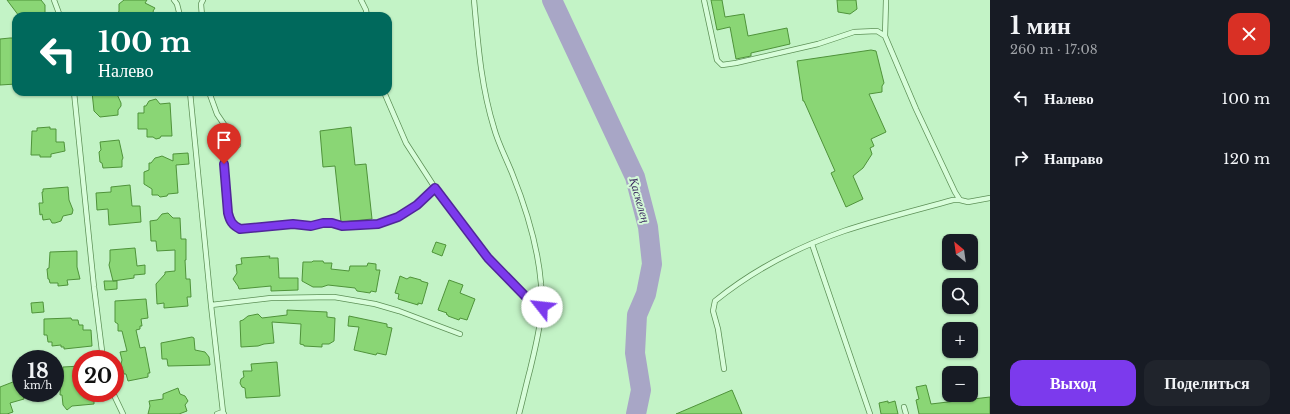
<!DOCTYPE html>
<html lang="ru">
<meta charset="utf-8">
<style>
body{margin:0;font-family:"Libre Baskerville",serif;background:#20242c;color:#f1f3f6;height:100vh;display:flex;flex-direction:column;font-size:15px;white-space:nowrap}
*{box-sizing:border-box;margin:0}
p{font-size:13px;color:#9ea1a6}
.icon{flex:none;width:22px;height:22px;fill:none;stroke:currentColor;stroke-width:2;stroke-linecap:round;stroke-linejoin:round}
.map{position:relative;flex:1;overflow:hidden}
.details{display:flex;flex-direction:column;background:#171b24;width:300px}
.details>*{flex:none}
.top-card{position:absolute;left:12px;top:12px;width:380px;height:84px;border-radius:12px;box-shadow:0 1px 3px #0004;background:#00695c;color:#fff;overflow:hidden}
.needle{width:26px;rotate:331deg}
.controls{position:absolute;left:942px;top:234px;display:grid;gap:8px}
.controls a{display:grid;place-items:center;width:36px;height:36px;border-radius:8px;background:#171b24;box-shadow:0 1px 3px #0004;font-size:20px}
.speed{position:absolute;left:12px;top:350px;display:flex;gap:8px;font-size:20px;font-weight:700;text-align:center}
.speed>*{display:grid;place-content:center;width:52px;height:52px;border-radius:50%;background:#171b24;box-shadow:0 1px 3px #0004;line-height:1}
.speed small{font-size:10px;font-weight:400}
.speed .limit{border:6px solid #d22;background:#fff;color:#111}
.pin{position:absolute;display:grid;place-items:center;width:34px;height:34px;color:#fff;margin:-41px -17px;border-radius:50% 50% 50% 0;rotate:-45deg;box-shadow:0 0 4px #0007}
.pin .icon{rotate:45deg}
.me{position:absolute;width:44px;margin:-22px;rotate:299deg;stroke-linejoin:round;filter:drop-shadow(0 0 3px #0008)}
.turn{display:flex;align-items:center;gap:14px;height:84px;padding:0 20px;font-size:18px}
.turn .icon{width:52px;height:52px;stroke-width:2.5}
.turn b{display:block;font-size:28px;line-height:34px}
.round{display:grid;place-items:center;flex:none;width:42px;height:42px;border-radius:12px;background:#20242c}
.overview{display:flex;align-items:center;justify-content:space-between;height:68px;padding:0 20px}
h1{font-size:24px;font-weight:700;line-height:30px}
.action{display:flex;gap:8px;margin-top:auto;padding:8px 20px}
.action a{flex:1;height:46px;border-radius:12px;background:#7c3aed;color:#fff;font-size:16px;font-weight:700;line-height:46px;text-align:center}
.action a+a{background:#20242c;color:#f1f3f6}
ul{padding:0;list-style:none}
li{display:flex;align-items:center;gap:12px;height:60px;padding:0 20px}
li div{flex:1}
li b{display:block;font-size:15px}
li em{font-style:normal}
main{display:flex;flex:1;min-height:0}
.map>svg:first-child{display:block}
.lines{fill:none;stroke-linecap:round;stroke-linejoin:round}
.river{stroke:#a8a6c6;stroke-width:20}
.building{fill:#8ad675;stroke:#4f933a}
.lane-casing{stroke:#5d9057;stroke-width:6}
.lane{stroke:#d8fdda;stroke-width:4.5}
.route-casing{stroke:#51269a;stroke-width:10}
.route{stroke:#7c3aed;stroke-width:7}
.labels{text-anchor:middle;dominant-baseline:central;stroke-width:4;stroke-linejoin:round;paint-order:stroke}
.water-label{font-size:12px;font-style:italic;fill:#3b2a60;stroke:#d4fad7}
</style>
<main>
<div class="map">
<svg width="990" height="414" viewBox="0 0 990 414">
<rect width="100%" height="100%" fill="#c3f3c6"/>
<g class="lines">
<path class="river" d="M552,0L635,177L648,227L652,264L646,294L637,315L635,353L641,390L636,414"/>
</g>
<path class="building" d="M7,0H41L45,5V12L47,16H19Z
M124,0H147L145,3L155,8L153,11L155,16H117L119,11V4Z
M711,0H722L725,17L744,14L748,36L787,28L790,44L751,53V56L736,59L730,27L717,30Z
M837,0H856L857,9L850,14L838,12Z
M10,38H16V84L0,85V39Z
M871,50L876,51L884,83L882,86V92L869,94L886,132L871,139L874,146L870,148L872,154L863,168L853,176L863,199L846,207L831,173L835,171L804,101H803L797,61Z
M92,92H116L121,103V106L118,110V115L100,117L94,111Z
M156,99L160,104L170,103L172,136H161L160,138L156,139L153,137H147V129H138V113H144V106H146L149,101Z
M50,127V129H56V142H64L65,151L51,154V157H40V155H31L32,131H37V128Z
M351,127L355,165L366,164L372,219L342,222H341L335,166L323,167L320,131Z
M119,140L123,158L122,160V167L103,168L102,163L100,162L99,152L101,150L100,142Z
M188,153L189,164L176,165L178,193L168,194L167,196L160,197L158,195H152V189L144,184V172L149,170V163H151L155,158L159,157L162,156L173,161V154Z
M130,185L132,206H140L141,222L109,225L108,209L97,210L96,193L111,192V187Z
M68,187L69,200L73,210L72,214L63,216L61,221L55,223H52L50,219L43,220L42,214L40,215L39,203H43L42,192H43V189Z
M168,213L173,218H180L181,239H186V260H185L186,279H190L191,297H187L188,306L164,308V303L157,304L156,284L165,274V272L175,271V250L157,251L156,241H151L150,221L157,220L162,214Z
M436,242L446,245L442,256L432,252Z
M135,248L137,266L145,265V274L134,275V278L113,281L109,265L110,261V250Z
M77,251V267L80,279L67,280L68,285L58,286V283H50L49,279H48L47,269L49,268L50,252Z
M270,256L269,258H278L279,278H298V290L271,291V286L239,289L238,286L233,279L237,273L236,265L242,264L241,258Z
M313,261H323L324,263H332L331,269L349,271L350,266H367L368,263L376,264V270H380L376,292L371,291L370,293L357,291L355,288L328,285L322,287H313L302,281L303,262H312Z
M400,276L407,279L410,277L421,280V281L428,283L422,304L418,303V305L398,299L399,294L395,293Z
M449,280L463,285L460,293L475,299L467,320L460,318L459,320L448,316V315L446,314L447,313L438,310Z
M104,281H117V289L105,290Z
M146,299L148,318L141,319L142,326H140V329L136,330L140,348L145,347L150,373H148V377L128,381L126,374H124L121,364L122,360L120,352L127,351L122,331H118V324L115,322V301Z
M43,302L44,312L32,313L31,303Z
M287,310L327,312V317L335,318L334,341L329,344H322V347L304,346V345L300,344L301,324L272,322L274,343L264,344L258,346L241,347L240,321L243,320L248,316L258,314L262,318L287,315Z
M349,316L387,324V327L392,328L386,355L377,353L376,355L354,350L359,327L348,326Z
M71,318L72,320H78L79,325H83V330H91L92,346L64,349V347H61V345L52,346V342H48L47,335H44V319Z
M192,337L194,338L195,350L205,352L209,357L210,365L168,366L167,359H162L161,343Z
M277,362L280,396L246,398L245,388L242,387L240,383L241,379L244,377L243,371H252L251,364Z
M81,366V393H94V404L72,406L67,410L63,405L62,395H60L61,379H63V367Z
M18,380L21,393H23L24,399L10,403L13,412L7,414H0V387Z
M926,385L931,404L990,397V414H919L916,400L919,399L916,387Z
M178,388L180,394L185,396L188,401L185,405L187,411L179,414H148L150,406L149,401L163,399V394Z
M732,390L742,414H676Z
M888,401V403L895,401L898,414H881L879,403Z"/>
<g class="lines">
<defs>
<path id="lane" d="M54,0L60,16
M174,0L177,4L180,16
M361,0L366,10L367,16
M474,0C478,44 481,86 494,128C498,143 506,158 512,173C526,208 538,246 541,284C544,313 537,341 530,370C526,385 523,399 519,414
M704,0L717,60L722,65L736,63L818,44L854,32L877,31L885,36
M886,0L885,36L916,109L955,192L960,200L968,202L990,198
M202,16L201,4L203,0
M74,92L94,287L103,359
M190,92L211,305L223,412L224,414
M209,92L217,114L238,145
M384,92L406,143L439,194L488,258L528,299L542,310
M228,128L223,134C223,151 223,209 231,221C233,225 236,227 240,229L293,224L311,226L323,223H332L342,226L378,224L398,217L417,205L435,188
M812,244L870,414
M211,305L271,298L334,297L375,304L399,311L460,334
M724,369L718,329L713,311L715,301C752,271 798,247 844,231C880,219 917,210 953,200H960
M113,393L123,414
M904,407L906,414
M217,414L223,412"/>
</defs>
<use href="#lane" class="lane-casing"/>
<use href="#lane" class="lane"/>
</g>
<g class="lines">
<defs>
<path id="route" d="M224,164L228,213C230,221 232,225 240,229L293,224L311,226L323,223H332L342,226L378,224L398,217L417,205L435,188L488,258L528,299L542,310V307"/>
</defs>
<use href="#route" class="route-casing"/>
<use href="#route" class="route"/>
</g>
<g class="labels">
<g class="water-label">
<text transform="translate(640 200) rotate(74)">Қаскелең</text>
</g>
</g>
</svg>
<div class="controls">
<a><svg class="needle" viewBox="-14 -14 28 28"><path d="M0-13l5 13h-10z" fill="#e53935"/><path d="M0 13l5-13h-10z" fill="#9ea1a6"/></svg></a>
<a><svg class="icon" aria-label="search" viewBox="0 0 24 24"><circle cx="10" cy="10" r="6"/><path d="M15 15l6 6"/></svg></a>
<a>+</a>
<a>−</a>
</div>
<div class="speed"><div>18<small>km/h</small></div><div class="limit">20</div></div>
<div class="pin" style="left:224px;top:164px;background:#d93025"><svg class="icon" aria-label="arrive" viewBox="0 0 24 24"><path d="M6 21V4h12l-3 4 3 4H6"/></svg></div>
<svg class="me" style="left:542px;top:307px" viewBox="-20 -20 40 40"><circle r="19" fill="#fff"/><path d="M0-13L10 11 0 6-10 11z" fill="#7c3aed"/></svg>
<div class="top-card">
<div class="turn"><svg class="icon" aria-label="left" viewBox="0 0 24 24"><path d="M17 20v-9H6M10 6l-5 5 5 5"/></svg><div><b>100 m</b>Налево</div></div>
</div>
</div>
<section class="details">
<div class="overview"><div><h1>1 мин</h1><p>260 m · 17:08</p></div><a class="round" style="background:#d93025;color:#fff"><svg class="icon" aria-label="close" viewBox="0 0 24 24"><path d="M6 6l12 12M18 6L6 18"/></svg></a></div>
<ul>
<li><svg class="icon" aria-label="left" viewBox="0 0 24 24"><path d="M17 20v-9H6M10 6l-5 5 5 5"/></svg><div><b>Налево</b></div><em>100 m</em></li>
<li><svg class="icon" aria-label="right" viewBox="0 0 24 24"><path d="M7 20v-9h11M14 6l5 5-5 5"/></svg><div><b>Направо</b></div><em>120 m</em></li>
</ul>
<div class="action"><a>Выход</a><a>Поделиться</a></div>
</section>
</main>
